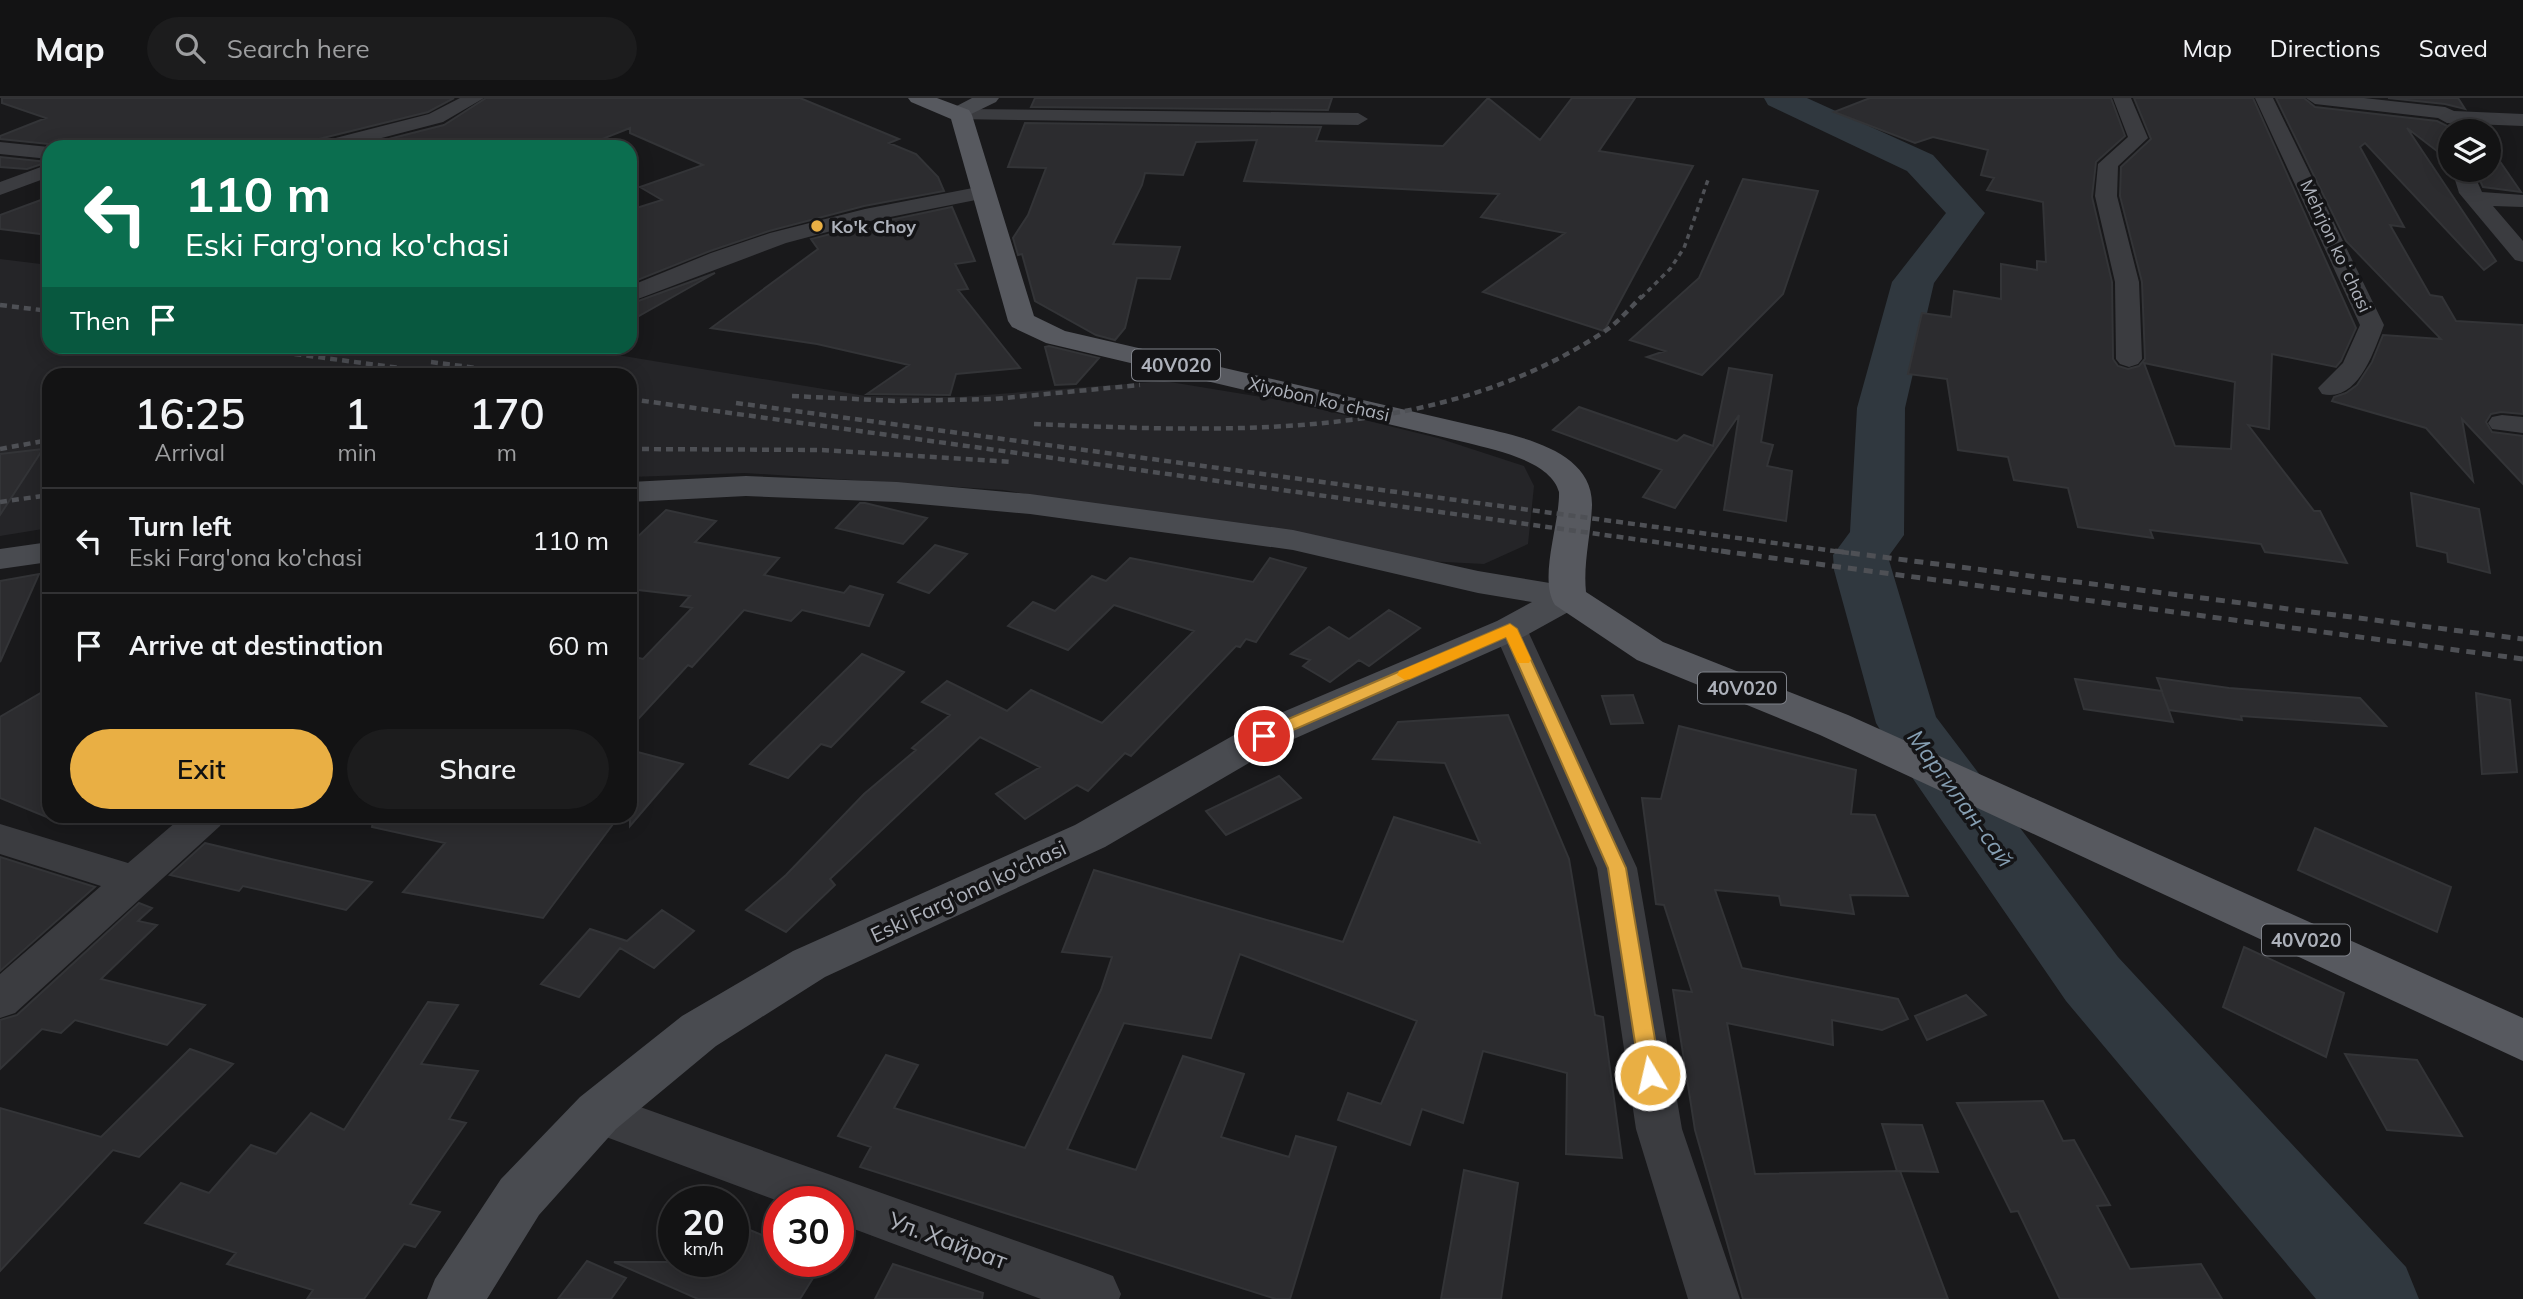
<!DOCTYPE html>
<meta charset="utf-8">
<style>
body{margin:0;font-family:Mulish,sans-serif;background:#1c1c1d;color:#f1f3f6;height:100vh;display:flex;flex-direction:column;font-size:26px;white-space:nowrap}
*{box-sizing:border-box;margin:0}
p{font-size:23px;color:#9d9ea0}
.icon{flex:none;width:38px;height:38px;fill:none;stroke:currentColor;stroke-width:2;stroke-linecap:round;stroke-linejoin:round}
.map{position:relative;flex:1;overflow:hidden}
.drawer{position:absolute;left:42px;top:270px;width:595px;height:455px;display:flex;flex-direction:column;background:#131314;border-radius:21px;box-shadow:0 4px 18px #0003,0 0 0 2px #323234}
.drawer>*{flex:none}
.top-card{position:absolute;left:42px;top:42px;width:595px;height:214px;border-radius:21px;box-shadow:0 4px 18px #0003,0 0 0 2px #323234;background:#0b6e4f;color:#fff;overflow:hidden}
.controls{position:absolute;left:2438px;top:21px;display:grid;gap:14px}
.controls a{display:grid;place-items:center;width:63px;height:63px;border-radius:50%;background:#131314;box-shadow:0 4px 18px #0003,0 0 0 2px #323234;font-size:35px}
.speed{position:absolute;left:658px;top:1088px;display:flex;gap:14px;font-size:35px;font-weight:700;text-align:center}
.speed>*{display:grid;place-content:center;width:91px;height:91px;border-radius:50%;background:#131314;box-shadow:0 4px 18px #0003,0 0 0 2px #323234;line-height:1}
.speed small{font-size:18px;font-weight:400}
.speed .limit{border:10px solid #d22;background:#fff;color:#111}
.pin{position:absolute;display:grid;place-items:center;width:60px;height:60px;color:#fff;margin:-30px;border:4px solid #fff;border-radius:50%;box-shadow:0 2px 7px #0007}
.me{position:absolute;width:77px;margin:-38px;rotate:351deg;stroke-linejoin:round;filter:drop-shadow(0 0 5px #0008)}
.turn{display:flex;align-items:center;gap:24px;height:147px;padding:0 28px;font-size:32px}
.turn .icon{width:91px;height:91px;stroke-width:2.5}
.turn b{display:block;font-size:49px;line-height:60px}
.then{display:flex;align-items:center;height:66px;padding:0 28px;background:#0003;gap:14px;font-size:26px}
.eta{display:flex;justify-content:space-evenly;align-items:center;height:119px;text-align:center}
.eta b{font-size:42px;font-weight:600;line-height:49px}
.primary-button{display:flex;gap:14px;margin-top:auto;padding:14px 28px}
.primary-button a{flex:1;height:80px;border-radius:42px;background:#e9af44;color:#111;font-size:28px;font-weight:600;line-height:80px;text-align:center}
.primary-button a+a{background:#1c1c1d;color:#f1f3f6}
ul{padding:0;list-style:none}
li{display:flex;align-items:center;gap:21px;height:105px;padding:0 28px;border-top:2px solid #323234}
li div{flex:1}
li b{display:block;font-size:26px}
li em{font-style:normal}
header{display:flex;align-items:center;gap:42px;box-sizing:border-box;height:98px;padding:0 35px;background:#131314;border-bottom:2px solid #323234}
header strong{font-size:33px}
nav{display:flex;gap:38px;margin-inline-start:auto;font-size:24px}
.search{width:490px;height:63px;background:#1c1c1d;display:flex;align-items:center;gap:18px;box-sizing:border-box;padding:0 24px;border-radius:38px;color:#9d9ea0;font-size:26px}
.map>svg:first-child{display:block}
.built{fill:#252528}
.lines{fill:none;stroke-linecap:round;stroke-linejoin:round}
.river{fill:#30383f;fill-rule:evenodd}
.building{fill:#2c2c2f;stroke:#333437;stroke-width:2;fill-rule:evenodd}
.street{fill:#3b3c40;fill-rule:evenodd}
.secondary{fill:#494b50;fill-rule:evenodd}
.primary{fill:#57595f;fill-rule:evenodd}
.rail-far2{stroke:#4e5055;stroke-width:3.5;stroke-dasharray:5 4.5;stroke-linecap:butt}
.rail-far1{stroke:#4e5055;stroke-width:4.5;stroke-dasharray:7 5;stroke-linecap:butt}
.rail{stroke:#4e5055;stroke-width:5;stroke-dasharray:9 7;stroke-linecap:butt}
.route{fill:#e9af44;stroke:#97722c;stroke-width:2}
.slow{fill:#f59e0b}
.poi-dot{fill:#e9af44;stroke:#141416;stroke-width:2.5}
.labels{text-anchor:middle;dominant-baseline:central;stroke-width:7;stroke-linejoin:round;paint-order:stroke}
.far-poi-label{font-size:18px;font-weight:bold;fill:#adb1ba;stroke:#141416;text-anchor:start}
.far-street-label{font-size:18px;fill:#adb1ba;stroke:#141416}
.shield{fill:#141416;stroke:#7f8289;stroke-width:2}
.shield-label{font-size:19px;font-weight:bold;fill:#adb1ba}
.street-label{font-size:21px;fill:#adb1ba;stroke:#141416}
.water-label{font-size:23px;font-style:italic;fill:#869fb3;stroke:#141416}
.near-street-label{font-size:24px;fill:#adb1ba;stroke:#141416}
</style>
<header>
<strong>Map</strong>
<div class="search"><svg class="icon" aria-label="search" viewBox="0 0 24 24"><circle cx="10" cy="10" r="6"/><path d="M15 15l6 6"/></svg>Search here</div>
<nav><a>Map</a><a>Directions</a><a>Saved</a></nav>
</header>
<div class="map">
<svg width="2523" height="1201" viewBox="0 0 2523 1201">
<rect width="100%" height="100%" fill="#19191b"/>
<path class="built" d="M0,161L49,167V248L569,249L866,298L959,299L1164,283L1291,304L1438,340L1524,368L1534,388L1528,446L1484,466L1425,463L1003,392L745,375L630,379V276H49V430L0,438Z"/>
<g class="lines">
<path class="river" d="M1764,0H1807L1933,57L1985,115L1934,185L1905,310L1904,437L1888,459L1936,619L2118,859L2406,1169L2419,1201H2316L2066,903L1885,640L1876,625L1834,472L1833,457L1850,434L1857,310L1892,184L1946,115L1907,73L1768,7Z"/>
</g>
<path class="building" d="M2,0H454L428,14L315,42L310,49H52L49,46L0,41V38L46,20L2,5Z
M486,0H800L899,41L889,45L916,56L938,79L944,93L864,108L769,133L710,153L630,185V112L662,102L640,89L703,67L630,35V30L582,49H357L444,27Z
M1035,0H1332L1328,12L1031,9Z
M1488,0L1540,42L1572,0H1635L1599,53L1693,68L1604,233L1483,194L1565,135L1481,119L1499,96L1244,83L1257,42L1196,44L1183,77L1145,75L1142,87L1113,146L1180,149L1170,181L1137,180L1125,230L1115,242L1096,237L1035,203L1022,156L1018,157L1013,140L1028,117L1046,70L1008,69L1025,25L1321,29L1316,43L1443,48Z
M1870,0H2111L2125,38L2096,64L2092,99L2112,184L2113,261L2118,268L2128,271L2139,268L2145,261L2142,184L2120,98L2121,69L2151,41L2134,0H2253L2356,230L2341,263L2336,269L2272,256L2269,331L2248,327L2314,413H2320L2347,465L2265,454L2261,446L2150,432L2153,440L2078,429L2068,390L2014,382L2008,359L1958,352L1947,281L1908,276L1922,215L1951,219L1954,193L2001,201V166L2037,172V163L2046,164L2043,104L1987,92L1994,80L1981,77L1988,52L1933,39L1915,45L1834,14ZM2144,265L2235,284L2231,351L2175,348Z
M2276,0H2304L2315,9L2437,23L2447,28L2477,29L2480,33H2450V63L2407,30L2496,163L2484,172L2365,45L2360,49L2404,129L2390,127L2430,197L2442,199L2456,223L2523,227V316L2501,314L2491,316L2486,324L2492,334L2523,338V386L2462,321L2473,383L2426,330L2332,303L2334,299L2346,295L2357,287L2372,264L2383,237L2441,241L2346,143Z
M2388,0H2458L2465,11L2445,6Z
M2488,46L2521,94L2483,89L2475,72H2488Z
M0,59L48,64L27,71L0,69Z
M1743,81L1818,93L1783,196L1702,277L1647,259L1665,253L1630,242L1699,180Z
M49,99V137L0,131V117Z
M952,109L975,163L955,166L968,191L958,192L1020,270L956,276L950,297L867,296L909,267L817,246L711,230L818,151L811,141L866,127Z
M715,175L630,223V206Z
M1045,249L1049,248L1099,260L1076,286L1055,287Z
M1729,270L1772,277L1761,344L1773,347L1767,368L1792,373L1786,423L1724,412L1739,317L1675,410L1643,399L1662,372L1553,332L1579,309L1677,343L1684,337L1713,348Z
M43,351L0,417V356Z
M2411,395L2479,411L2490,475L2448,464L2447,455L2417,448Z
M860,405H865L927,420L903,446L836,430Z
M666,412L716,423L695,444L779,460L764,477L844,495L850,488L883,497L869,528L802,512L791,523L744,512L692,569L688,567L630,630V558L643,561L692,510L681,508L690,498L630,491V446Z
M935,447L967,456L929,495L898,484Z
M1130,460L1253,484L1270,460L1306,470L1256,544L1246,541L1240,549L1236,548L1131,658L1125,655L1088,693L1077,687L1025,721L996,696L1040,669L980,639L830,781L835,787L786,834L746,812L786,777L864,696L916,652L912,650L950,617L922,604L947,583L1007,613L1031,592L1102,625L1194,533L1114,507L1068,552L1008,528L1033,504L1055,513L1092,478L1106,483Z
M39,476L0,564V483Z
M1389,512L1420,530L1369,568L1359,562L1330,584L1303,568L1310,562L1291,556L1329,529L1349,541Z
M862,556L904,574L831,649L821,646L788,680L750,666Z
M2157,580L2229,590L2360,600L2386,628L2241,618L2242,622L2169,612L2162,594L2173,624L2084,611L2075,581L2162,593Z
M49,590V720L0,700V619Z
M2476,595L2510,602L2517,674L2482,676Z
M1633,597L1643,625L1611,626L1602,598Z
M1508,617L1569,761L1595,917L1603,919L1622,1060L1566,1056L1567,975L1483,953L1463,1025L1422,1011L1410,1047L1338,1022L1348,995L1381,1006L1417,923L1240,856L1211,940L1124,925L1067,1051L1136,1072L1183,958L1244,976L1221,1039L1289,1059L1296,1038L1336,1049L1290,1201H1276L860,1069L871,1049L838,1038L886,957L918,967L894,1010L1025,1050L1101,892L1112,859L1062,854L1094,772L1343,844L1394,719L1480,745L1445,665L1373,661L1398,624Z
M1679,628L1856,672L1851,716L1875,717L1908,798L1850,797L1854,816L1781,807L1779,798L1715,792L1742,870L1898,901L1908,921L1882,932L1832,922L1833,947L1727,925L1755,1076L1900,1073L1948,1201H1743L1695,1032L1673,892L1692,894L1664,807L1656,806L1642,700L1661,701Z
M630,652L683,666L630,728Z
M1279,678L1301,700L1226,737L1206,713Z
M374,718H619L543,820L403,794L445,745L372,729Z
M2315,730L2451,789L2437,834L2298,772Z
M205,745L271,761L372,784L346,812L243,788L239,793L170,777Z
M0,759L95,789L0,873Z
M139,805L152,810L138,823L157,827L101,881L205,907L167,947L75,922L61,935L42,931L0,971V922L17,917Z
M662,812L694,833L654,870L620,850L579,899L541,886L590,831L627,843Z
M2244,849L2344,895L2326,959L2223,909Z
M1966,897L1986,917L1927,942L1915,918Z
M428,904L458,907L421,966L478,973L449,1021L466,1025L410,1106L440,1114L415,1149L404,1146L364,1201H307L313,1192L227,1166L236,1155L145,1125L181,1085L209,1095L251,1047L276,1056L311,1015L344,1032Z
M190,951L233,966L139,1059L113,1052L0,1173V1010L101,1039Z
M2345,956L2417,962L2462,1038L2387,1032Z
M2043,1003L2063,1043L2074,1042L2110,1107L2097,1108L2130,1171L2201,1166L2222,1201H2060L2018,1113L2011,1114L1957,1005Z
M1882,1026L1922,1027L1938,1074L1897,1073Z
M1464,1072L1518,1085L1501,1201H1441Z
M733,1125L779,1144V1164H823L800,1201H698L614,1164H733Z
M587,1163L626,1180L611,1201H558Z
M893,1166L983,1195L982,1201H875Z"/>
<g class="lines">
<path class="street" d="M460,0H484L443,24L347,49H313L316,45L429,16Z
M2113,0H2131L2148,40L2118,68L2117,98L2139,184L2142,261L2138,266L2129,269L2120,266L2116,261L2115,184L2095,98L2098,66L2128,39Z
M2255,0H2273L2384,227C2374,253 2358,305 2322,296L2318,290L2343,265L2360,227Z
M2306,0H2364L2445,9L2454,13L2523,16V28L2447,25L2438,20L2315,6Z
M961,11L1358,15L1368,21L1358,27L954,21L951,17Z
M0,44L49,49V61L0,56Z
M49,66V79L0,97V84Z
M2452,72H2472L2482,94L2523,97V109L2493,108L2523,143V164L2515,162L2459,95Z
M983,88L991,89L994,94L991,99L865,124L786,145L630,204V188L711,155L770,135L865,111Z
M2502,317L2523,319V335L2492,331L2488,325L2492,319Z
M1510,520L1522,523L1527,531L1637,770L1682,1031L1740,1201H1688L1636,1031L1597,770L1493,531L1498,523Z
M183,718H226L220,728L15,915L0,920V876L101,788L0,756V726L128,765Z
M598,994L1095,1171L1113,1178L1121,1196L1119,1201H1041L838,1125V1104H781L582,1030L575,1015L582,1000Z"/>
<path class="secondary" d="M972,0H999L996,4L965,19H951L947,15L951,11Z
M746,378L897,384L1030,396L1293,432L1478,473L1568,488L1581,491L1586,499L1581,507L1523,539L1278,648L1105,749L825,879L716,948L616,1031L539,1117L487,1201H427L435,1181L501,1081L580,999L682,918L793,853L1075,727L1250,628L1497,523L1532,504L1478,495L1293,452L1030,416L897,404L746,398L630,404V384Z
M49,444V464L0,471V451Z"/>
<path class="primary" d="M908,0H937L969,12L972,17L1034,218L1065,233L1475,328C1517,338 1593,351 1592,407C1591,437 1583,465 1586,494L1663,544L1848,617L2523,920V963L1820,637L1637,562L1555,507C1538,481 1560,425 1559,394C1551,363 1495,352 1468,345L1046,245L1012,229L1008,223L951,21L911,4Z"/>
<path class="rail-far2" d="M1641,200L1670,171L1684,150L1709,79"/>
<path class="rail-far1" d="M0,207L49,213
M235,248L445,276
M431,264L522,276
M792,298L897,303L994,301L1140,287
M630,301L1734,455
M736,305L1849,455
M1034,326C1228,334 1440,345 1608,231C1620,222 1631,209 1642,198
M0,351L49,342
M630,351L822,352L1013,364
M0,404L49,397"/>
<path class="rail" d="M1721,453L2523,561
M1835,453L2523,541"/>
</g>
<path class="route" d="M1510,526L1517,531L1626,770L1661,977L1658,984L1650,986L1643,984L1640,977L1608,770L1506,539L1270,642L1264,644L1256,638L1258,634Z"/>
<path class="slow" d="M1510,526L1517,531L1531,561L1529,565H1518L1506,539L1410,581L1405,582L1397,577L1399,573Z"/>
<circle class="poi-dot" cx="817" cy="128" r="7"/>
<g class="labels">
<g class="far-poi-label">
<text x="831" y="128">Ko'k Choy</text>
</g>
<g class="far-street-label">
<text transform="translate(2336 148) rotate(65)">Mehrjon koʻchasi</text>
<text transform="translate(1319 301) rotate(13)">Xiyobon koʻchasi</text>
</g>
<g class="shield">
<rect x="1132" y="251.5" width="88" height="31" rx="5"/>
<rect x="1698" y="574.5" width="88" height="31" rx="5"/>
<rect x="2262" y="826.5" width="88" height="31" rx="5"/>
</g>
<g class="shield-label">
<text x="1176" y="267">40V020</text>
<text x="1742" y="590">40V020</text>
<text x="2306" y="842">40V020</text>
</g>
<g class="street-label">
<text transform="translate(968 793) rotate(-25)">Eski Farg'ona ko'chasi</text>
</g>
<g class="water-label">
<text transform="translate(1961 700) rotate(54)">Маргилан-сай</text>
</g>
<g class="near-street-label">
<text transform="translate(948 1142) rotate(20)">Ул. Хайрат</text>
</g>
</g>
</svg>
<div class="controls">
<a><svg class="icon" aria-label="layers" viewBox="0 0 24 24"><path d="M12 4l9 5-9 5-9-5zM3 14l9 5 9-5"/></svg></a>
</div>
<div class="speed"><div>20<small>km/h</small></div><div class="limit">30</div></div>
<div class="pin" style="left:1264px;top:638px;background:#d93025"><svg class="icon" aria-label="arrive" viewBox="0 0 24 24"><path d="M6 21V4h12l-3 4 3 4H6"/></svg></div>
<svg class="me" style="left:1650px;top:977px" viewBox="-20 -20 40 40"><circle r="17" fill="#e9af44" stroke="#fff" stroke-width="3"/><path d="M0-11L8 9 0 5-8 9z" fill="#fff"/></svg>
<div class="top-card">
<div class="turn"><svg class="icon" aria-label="left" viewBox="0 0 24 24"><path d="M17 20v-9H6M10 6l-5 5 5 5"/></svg><div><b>110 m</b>Eski Farg'ona ko'chasi</div></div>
<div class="then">Then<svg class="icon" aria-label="arrive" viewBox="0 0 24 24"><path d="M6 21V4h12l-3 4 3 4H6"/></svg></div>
</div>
<section class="drawer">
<div class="eta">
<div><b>16:25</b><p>Arrival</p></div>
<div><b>1</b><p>min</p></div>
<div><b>170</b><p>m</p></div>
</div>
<ul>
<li><svg class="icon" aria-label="left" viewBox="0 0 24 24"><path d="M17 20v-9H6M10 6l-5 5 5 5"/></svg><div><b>Turn left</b><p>Eski Farg'ona ko'chasi</p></div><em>110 m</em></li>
<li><svg class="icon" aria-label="arrive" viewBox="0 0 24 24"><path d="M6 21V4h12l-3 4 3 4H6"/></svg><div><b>Arrive at destination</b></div><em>60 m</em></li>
</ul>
<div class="primary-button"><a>Exit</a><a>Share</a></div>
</section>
</div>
